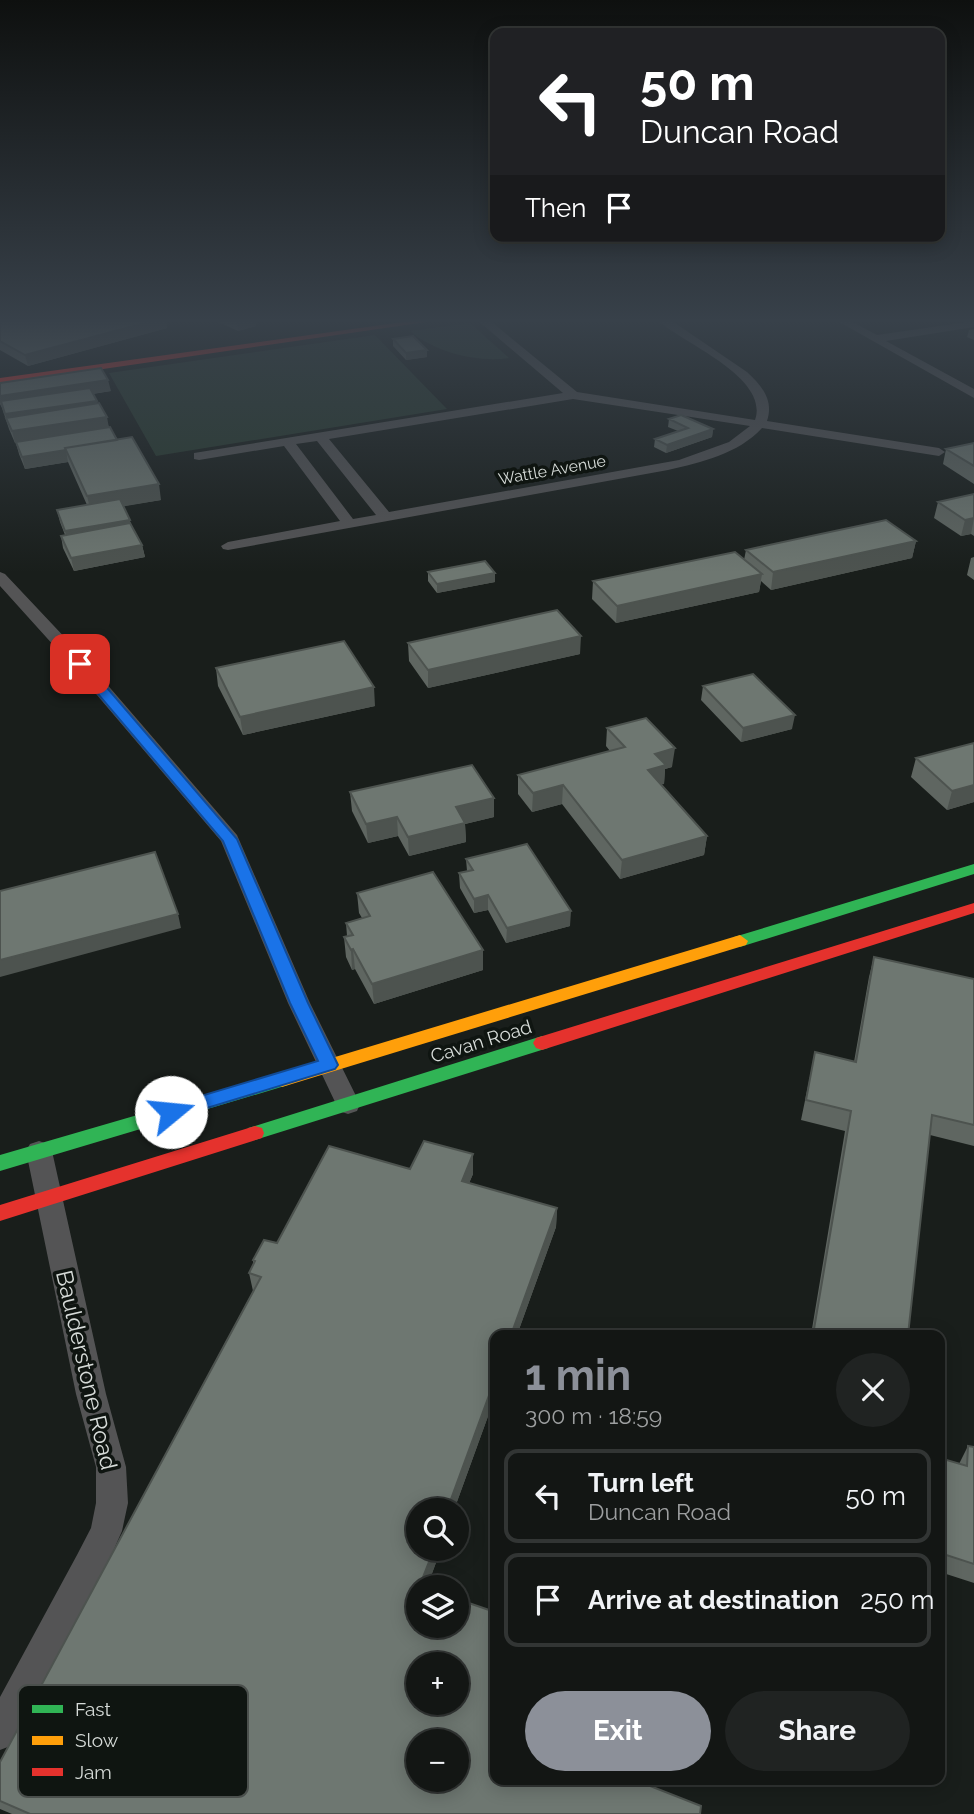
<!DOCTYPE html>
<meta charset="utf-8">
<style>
body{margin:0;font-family:Raleway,sans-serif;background:#202322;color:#f1f3f6;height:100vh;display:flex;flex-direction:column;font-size:26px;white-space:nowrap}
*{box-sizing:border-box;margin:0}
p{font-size:23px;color:#9d9fa0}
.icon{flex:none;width:38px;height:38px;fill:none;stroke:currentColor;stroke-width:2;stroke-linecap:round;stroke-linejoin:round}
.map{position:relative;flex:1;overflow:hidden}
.details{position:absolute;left:490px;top:1330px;width:455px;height:455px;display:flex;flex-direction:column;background:#131614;border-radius:14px;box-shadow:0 4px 18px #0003,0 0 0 2px #323534}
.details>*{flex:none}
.banner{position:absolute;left:490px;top:28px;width:455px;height:214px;border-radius:14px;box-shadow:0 4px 18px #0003,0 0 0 2px #323534;background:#202124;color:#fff;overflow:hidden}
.buttons{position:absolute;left:406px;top:1498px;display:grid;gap:14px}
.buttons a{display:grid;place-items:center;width:63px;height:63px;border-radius:50%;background:#131614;box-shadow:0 4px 18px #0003,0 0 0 2px #323534;font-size:35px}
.pin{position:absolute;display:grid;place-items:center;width:60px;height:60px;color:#fff;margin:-30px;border-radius:14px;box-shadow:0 4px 10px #0006}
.me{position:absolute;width:77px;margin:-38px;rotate:73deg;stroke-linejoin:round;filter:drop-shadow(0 0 5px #0008)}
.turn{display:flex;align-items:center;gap:24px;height:147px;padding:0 35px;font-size:32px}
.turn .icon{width:91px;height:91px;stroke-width:2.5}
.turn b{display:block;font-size:49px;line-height:60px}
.then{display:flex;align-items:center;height:66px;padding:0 35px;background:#0003;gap:14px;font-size:26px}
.round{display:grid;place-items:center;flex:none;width:74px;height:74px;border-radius:37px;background:#202322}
.head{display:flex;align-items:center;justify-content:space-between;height:119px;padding:0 35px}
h1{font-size:42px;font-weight:700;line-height:52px;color:#8c9099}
.cta{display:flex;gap:14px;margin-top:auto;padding:14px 35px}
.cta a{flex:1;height:80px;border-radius:42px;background:#8c9099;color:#fff;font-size:28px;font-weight:700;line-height:80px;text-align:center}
.cta a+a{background:#202322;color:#f1f3f6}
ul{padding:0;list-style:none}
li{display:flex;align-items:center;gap:21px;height:94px;margin:0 14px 10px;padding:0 21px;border:4px solid #323534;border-radius:14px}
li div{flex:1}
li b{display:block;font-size:26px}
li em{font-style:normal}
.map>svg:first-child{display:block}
.green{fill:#293b2f}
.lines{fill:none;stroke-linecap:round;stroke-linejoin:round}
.street{fill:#545455;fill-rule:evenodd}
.fast{fill:#30b455;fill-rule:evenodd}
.slow{fill:#ff9f0a;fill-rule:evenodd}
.jam{fill:#e5322d;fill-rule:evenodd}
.wall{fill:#5f6661}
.shaded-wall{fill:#4d534f}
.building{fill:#6e7771;stroke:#4d534f;stroke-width:2;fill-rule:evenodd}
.route{fill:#1a73e8;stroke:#114b97;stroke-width:2}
.labels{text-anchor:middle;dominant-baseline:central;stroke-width:7;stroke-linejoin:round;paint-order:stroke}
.far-street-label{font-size:16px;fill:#d6dbd8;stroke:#0f1511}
.street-label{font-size:19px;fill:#d6dbd8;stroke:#0f1511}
.near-street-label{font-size:23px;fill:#d6dbd8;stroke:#0f1511}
.key{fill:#0f1511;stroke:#4b504d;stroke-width:2}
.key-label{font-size:19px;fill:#d6dbd8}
</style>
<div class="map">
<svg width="974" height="1814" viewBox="0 0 974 1814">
<rect width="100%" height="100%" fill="#191e1b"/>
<path class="green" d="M470,323L509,358C478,363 434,352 410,331Z
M375,335L447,409L156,456L109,373Z"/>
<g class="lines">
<path class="street" d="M476,319H488L577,392L755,420C770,377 682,343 656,319H669L747,372C762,386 774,400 767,421L939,448L945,452L939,456L762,428C738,454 702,462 668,470L228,550L223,549L221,546L228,542L340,521L284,446L199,460L194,459V453L563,393ZM573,399L750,426L729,442L679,460L389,512L329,439ZM317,441L376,515L353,519L296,444Z
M834,319H847L877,335L974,321V327L886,341L974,389V398Z
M0,572L5,574L86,660L237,835L310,1003L360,1104L357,1111L348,1114L339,1111L336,1104L288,1003L221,841L74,668L0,586Z
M39,1141L48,1144L52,1151L106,1394L126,1467L128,1503L122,1531L101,1579L13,1745L0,1750V1697L77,1555L91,1528L96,1503V1467L76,1394L26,1151L30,1144Z"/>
<path class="fast" d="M974,864V874L740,947L732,941L734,937Z
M542,1036L548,1038L551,1043L548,1048L255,1140L248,1138L246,1133L248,1128L255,1126Z
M282,1073L288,1075L291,1080L288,1085L0,1171V1155Z"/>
<path class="slow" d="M740,935L748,941L746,945L282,1087L276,1085L273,1080L276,1075L282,1073Z"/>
<path class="jam" d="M424,319H447L0,384V378Z
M974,903V913L542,1050L536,1048L533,1043L536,1038Z
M255,1126L262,1128L264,1133L262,1138L0,1221V1205Z"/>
</g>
<path class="wall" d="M0,319H166L167,328L28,366L0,350Z
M212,319H255L256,326L238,331Z
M974,329V340L967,337L969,330Z
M393,339L427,350V357L406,360L393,346Z
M0,383L111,391L93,394L109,427L161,500L123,506L131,524L142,545L145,557L74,571L63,548L61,536L65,535L60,522L57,510L87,505L68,462L25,469L19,454L16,443H15L9,429L2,408L0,404Z
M669,419L713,429L712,437L666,453L654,447L655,439L678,431L668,427Z
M974,443V484L943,464L946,449Z
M974,494V536L971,534L961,536L934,518L938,502Z
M916,541L912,558L771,590L761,581L759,592L616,623L592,599L593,581L744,560L746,550Z
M974,557V580L967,575L971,558Z
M428,572L495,573V582L437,593L428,581Z
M408,643L580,654L428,688L409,661Z
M216,668L375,706L243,735L218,686Z
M703,686L792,729L741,742L701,700Z
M607,728L672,767L665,769L664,784H661L707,836L704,855L620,879L562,804L532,812L518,794V775L610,751L606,746Z
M974,743V802L947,810L911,777L916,758Z
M350,792L494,817L465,824L466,842L409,856L398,836L368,843L352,811Z
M466,859L570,926L506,943L488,910L474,913L460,888L459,873L467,871Z
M357,893L483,950V970L374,1004L355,969L352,970L346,957L344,937L347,936L346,923L362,918L359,913Z
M874,957L974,979V1146L930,1135L908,1335H811L845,1131L801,1120L815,1052L854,1062L869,977Z
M410,1169L473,1174L469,1183L557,1208L556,1227L517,1335H495V1397L454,1510H418V1549H441L427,1587L495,1780L700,1814H12L0,1809V1762L253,1291L249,1273L253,1265V1260L277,1243Z
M968,1446L974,1447V1583L940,1572V1458L959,1464Z"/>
<path class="shaded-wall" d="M160,319H166L167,328L28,366L25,355Z
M240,319H255L256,326L238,331L237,320Z
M427,350V357L406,360V353Z
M108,380L111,391L3,407L1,401L2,408L0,401V396Z
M97,401L99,412L6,418L8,425L5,414Z
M107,417L109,428L15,443L12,431Z
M713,429L712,437L666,453L667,445Z
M66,450L68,462L25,469L22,457Z
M159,484L161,500L91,512L87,496Z
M974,518L971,534L961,536L965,520Z
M130,520L132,533L68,544L65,531Z
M916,541L912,558L771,590L773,572Z
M142,545L145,557L74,571L71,558Z
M495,573V582L437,593V584Z
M762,574L759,592L616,623L617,606Z
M581,636L580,654L428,688V670Z
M374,687L375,706L243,735L240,717Z
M795,715L792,729L741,742L743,728Z
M675,748L672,767L665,769L664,784L646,788L648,770L655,754Z
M563,785L562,804L532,812L533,793Z
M974,785V802L947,810L952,791Z
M494,798V817L465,824L466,842L409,856L408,837L456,807Z
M397,817L398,836L368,843L366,824Z
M707,836L704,855L620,879L622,860Z
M488,895V910L474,913V899Z
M571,911L570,926L506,943L507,928Z
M178,914L181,928L0,977V960Z
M353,949L355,969L352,970L351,950Z
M483,950V970L374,1004L372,984Z
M473,1154V1174L462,1200V1181Z
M557,1208L556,1227L517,1335H511Z
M495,1379V1397L454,1510H447Z
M434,1549H441L427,1587L420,1585Z"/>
<path class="building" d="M0,319H160L25,355L0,341Z
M413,336L427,350L406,353L393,339Z
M101,368L108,380L0,396V383Z
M90,388L97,401L5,414L1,401Z
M99,403L107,417L12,431L6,418Z
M681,415L713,429L667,445L655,439L688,428L669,419Z
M110,427L117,440L65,448L66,450L22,457L16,442Z
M132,437L159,484L87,496L65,448Z
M974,443V466L946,449Z
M974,494V518L965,520L938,502Z
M120,499L130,520L65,531L57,510Z
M886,520L916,541L773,572L746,550Z
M130,523L142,545L71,558L61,536Z
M735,552L762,574L617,606L593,581Z
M485,561L495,573L437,584L428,572Z
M557,610L581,636L428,670L408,643Z
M344,641L374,687L240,717L216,668Z
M753,674L795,715L743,728L703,686Z
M646,718L675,748L655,754L666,765L648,770L707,836L622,860L563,785L533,793L518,775L625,747L607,728Z
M974,743V785L952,791L916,758Z
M472,765L494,798L456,807L465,823L408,837L397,817L366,824L350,792Z
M527,844L571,911L507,928L488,895L474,899L459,873L473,870L466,859Z
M155,852L178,914L0,960V891Z
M433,872L483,950L372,984L353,949L351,950L344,937L353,935L346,923L370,916L357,893Z
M874,957L974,979V1125L932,1115L908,1335H813L851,1111L806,1100L815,1052L856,1062Z
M424,1141L473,1154L462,1181L557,1208L511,1335H495V1379L447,1510H418V1549H434L420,1585L426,1587H418V1626H457V1599L495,1612V1780H635L701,1806L700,1814H30L0,1801V1762L261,1277L249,1273L255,1261L253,1260L264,1240L277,1243L329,1146L410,1169ZM418,1664H457V1703H418ZM418,1741H457V1780H418Z
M968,1446L974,1447V1564L940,1553V1458L967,1466Z"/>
<linearGradient id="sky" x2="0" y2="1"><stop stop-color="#0e100f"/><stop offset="0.56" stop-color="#38414a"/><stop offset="1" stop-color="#38414a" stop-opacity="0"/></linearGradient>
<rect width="974" height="573" fill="url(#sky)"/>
<path class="route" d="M80,660L84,661L237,839L308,1003L338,1065L335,1069L171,1119L164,1117L161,1112L164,1107L318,1061L290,1003L223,841L75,667L73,664Z"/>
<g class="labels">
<g class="far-street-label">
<text transform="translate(552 470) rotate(-10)">Wattle Avenue</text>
</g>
<g class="street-label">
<text transform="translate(481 1041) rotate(-17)">Cavan Road</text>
</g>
<g class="near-street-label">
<text transform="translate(87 1370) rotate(77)">Baulderstone Road</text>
</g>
</g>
<rect x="18" y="1685" width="230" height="112" rx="10" class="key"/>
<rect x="32" y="1705" width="31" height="8" fill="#30b455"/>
<rect x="32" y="1736" width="31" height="9" fill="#ff9f0a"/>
<rect x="32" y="1768" width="31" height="8" fill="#e5322d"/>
<g class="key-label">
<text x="75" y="1716">Fast</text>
<text x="75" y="1747">Slow</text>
<text x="75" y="1779">Jam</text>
</g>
</svg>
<div class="buttons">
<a><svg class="icon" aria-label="search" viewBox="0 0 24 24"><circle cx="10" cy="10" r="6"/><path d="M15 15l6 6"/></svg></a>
<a><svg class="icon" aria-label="layers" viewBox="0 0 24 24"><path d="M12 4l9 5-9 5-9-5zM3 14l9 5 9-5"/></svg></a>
<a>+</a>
<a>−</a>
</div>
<div class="pin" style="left:80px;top:664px;background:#d93025"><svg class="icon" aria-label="arrive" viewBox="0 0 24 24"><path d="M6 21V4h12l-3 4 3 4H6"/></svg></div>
<svg class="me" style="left:171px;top:1112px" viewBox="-20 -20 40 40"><circle r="19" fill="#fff"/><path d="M0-13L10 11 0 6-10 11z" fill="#1a73e8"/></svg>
<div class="banner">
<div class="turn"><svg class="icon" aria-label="left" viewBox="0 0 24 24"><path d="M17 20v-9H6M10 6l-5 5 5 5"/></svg><div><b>50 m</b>Duncan Road</div></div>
<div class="then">Then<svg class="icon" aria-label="arrive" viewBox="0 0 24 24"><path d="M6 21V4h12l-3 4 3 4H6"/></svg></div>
</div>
<section class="details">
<div class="head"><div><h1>1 min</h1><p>300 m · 18:59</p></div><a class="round"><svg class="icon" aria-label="close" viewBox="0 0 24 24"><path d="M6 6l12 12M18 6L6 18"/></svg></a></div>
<ul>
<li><svg class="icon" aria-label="left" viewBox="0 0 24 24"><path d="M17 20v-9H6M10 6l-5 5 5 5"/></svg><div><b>Turn left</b><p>Duncan Road</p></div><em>50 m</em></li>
<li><svg class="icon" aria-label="arrive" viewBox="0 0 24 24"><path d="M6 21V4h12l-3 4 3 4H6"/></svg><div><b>Arrive at destination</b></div><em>250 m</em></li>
</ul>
<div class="cta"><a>Exit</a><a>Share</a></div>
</section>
</div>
